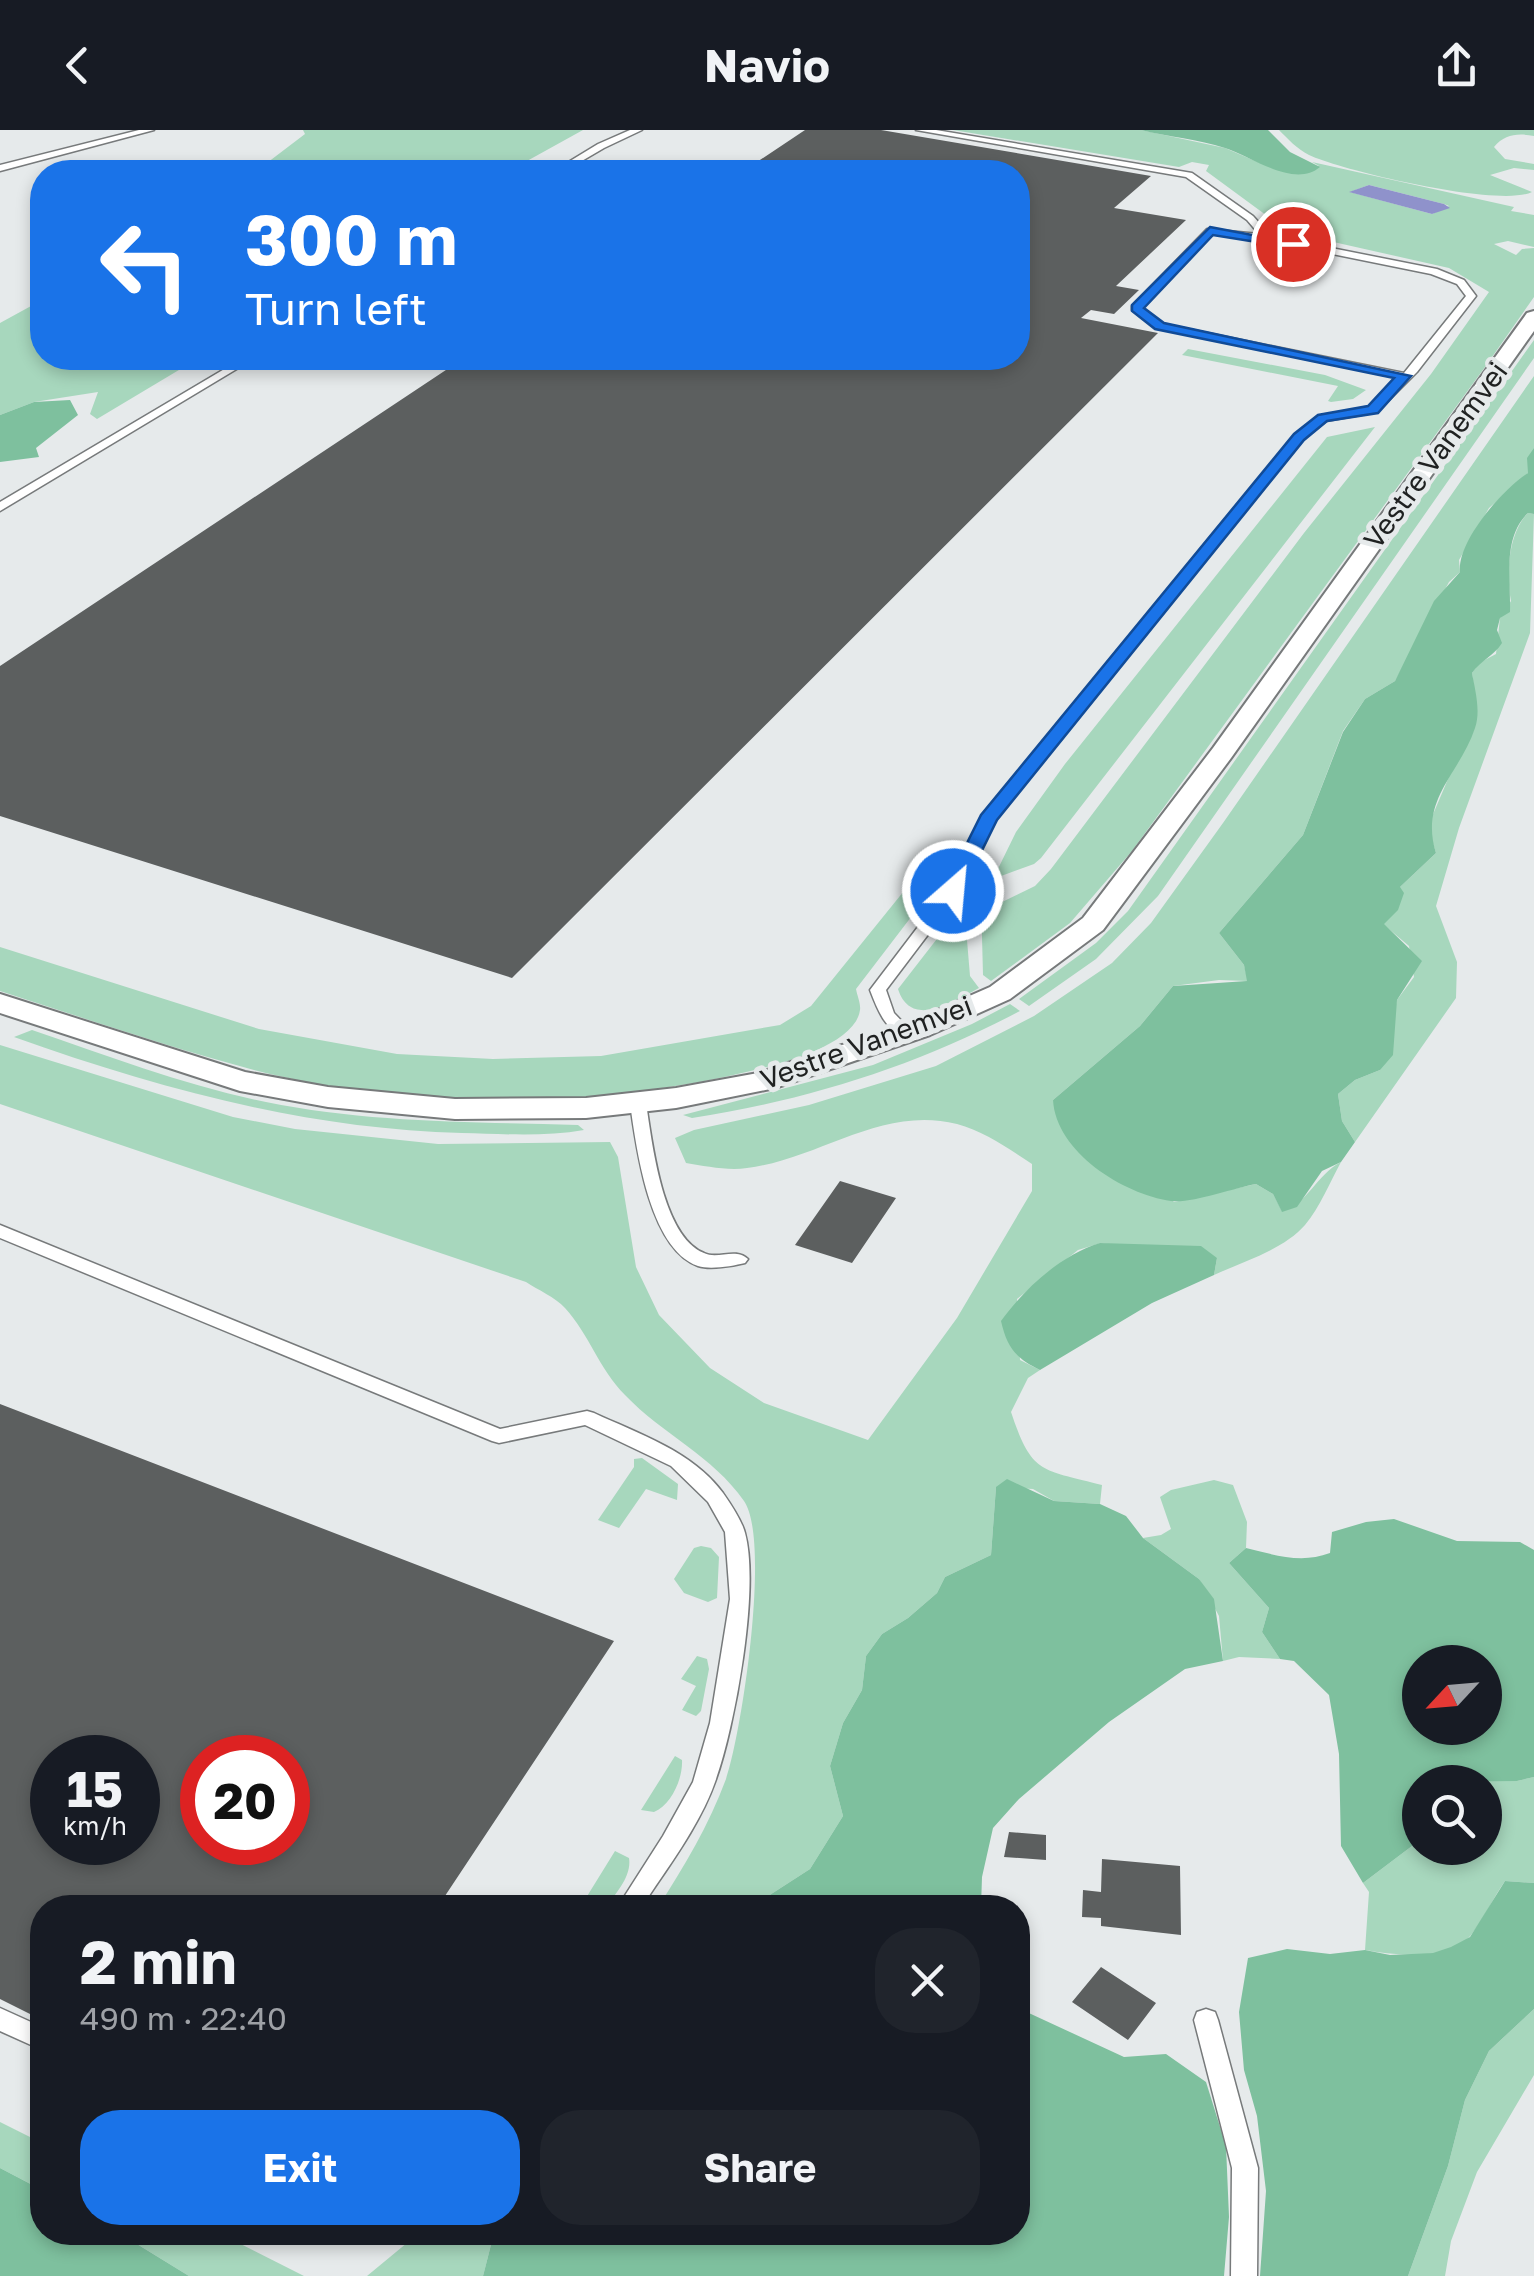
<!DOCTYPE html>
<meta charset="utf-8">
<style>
body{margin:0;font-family:"Golos Text",sans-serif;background:#20242c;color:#f1f3f6;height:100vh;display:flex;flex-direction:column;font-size:38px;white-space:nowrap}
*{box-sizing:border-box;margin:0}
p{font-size:32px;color:#9ea1a6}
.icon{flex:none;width:55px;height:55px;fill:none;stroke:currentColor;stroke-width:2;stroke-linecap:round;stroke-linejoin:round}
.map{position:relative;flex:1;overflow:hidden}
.sheet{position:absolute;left:30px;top:1765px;width:1000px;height:350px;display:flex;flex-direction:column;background:#171b24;border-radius:40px;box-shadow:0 5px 15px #0003}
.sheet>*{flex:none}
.top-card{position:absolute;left:30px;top:30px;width:1000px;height:210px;border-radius:40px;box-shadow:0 5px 15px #0003;background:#1a73e8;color:#fff;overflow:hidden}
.needle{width:65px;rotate:244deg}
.tools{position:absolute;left:1402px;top:1515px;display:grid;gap:20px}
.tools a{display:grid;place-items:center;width:100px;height:100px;border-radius:50%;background:#171b24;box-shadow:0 5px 15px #0003;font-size:50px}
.speed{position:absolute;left:30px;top:1605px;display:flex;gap:20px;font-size:50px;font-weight:700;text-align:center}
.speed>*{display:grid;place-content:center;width:130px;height:130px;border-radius:50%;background:#171b24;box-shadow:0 5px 15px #0003;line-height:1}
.speed small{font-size:25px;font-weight:400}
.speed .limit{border:15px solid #d22;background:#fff;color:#111}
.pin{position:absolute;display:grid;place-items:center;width:85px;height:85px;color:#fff;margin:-42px;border:5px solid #fff;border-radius:50%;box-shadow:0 2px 10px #0007}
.me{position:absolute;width:110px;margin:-55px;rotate:27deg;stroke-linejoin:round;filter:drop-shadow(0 0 8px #0008)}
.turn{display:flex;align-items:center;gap:35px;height:210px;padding:0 50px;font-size:45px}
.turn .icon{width:130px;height:130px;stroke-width:2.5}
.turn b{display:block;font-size:70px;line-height:85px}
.round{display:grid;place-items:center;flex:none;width:105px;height:105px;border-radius:40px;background:#20242c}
.head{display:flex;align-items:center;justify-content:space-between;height:170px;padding:0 50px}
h1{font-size:60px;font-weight:700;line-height:75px}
.cta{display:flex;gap:20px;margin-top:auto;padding:20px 50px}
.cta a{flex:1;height:115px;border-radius:40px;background:#1a73e8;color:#fff;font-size:40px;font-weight:700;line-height:115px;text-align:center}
.cta a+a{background:#20242c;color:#f1f3f6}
header{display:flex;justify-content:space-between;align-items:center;height:130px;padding:0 50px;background:#171b24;font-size:45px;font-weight:700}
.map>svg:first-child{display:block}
.green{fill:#a7d7bd;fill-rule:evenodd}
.forest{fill:#7ec09e;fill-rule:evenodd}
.water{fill:#8f92cb}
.building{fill:#5c5f5f;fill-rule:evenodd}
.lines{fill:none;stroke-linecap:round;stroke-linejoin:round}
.lane-casing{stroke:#777a7b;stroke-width:3}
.street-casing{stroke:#777a7b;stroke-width:4}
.lane{fill:#fff;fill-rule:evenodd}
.street{fill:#fff;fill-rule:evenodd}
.route{fill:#1a73e8;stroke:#114b97;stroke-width:2.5}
.labels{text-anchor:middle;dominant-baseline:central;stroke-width:10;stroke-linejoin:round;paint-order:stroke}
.street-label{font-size:28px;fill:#1f2121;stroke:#e6eaeb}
</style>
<header><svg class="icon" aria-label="back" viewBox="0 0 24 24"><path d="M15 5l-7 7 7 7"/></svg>Navio<svg class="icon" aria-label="share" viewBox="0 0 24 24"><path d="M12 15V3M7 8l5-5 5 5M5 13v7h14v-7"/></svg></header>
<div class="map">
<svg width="1534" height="2146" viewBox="0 0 1534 2146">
<rect width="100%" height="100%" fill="#e6eaeb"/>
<path class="green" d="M303,0H583L507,42H255L305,4Z
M953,0H1141L1225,18L1260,33L1319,36L1312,32L1514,77L1511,81L1534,85V117L1508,111L1494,114L1516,125L1522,119L1534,118V167L1485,237L1132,721L1070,793L991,851L983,845L981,769L998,774L1035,756L1051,739L1304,403L1431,244L1489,162L1449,138L1289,102L1206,41L1209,35L1192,32L1179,37ZM1369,55L1444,74L1449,76L1432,84L1350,62Z
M1279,0H1534V6C1518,3 1505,4 1494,17L1505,29L1534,34V40L1514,38L1490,45L1532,62C1501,78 1343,41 1309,25C1297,19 1288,9 1279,0Z
M42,170V228H199L97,289L90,284L98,262L34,272L0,285V193Z
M1534,210V228L1158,766L1096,829L1029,876L1019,869L1096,813L1128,781Z
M1188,219L1325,245L1366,260L1353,269L1331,272L1328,271L1338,256L1182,225Z
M1534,246V318L1528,343L1489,378L1459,430L1460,442L1449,452L1395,551L1365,569L1343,601L1303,705L1219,803L1244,835L1248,851L1219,850L1173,856L1140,896L1053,970L1174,1072L1256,1054L1273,1064L1282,1081C1308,1074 1316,1045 1341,1032C1330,1052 1320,1077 1305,1095C1283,1120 1244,1131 1214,1145L1217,1128L1101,1113L1078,1120L1017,1169L1020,1230L1040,1240L1028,1248L1011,1282C1032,1345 1041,1339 1102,1355L1100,1374L1054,1371L1033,1359L996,1357L991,1425L945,1447L937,1463L908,1488L882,1504L866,1526L862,1560L843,1593L830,1636L843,1686L810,1739L751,1777H658C684,1737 709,1695 726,1649C742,1603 771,1410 744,1371C713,1326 662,1304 625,1265C599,1239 589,1204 565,1178C555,1167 538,1160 526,1152L0,974V915L233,987L295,999L438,1014L610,1012L618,1027L636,1137L659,1185L710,1238L764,1273L868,1310L957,1188L1032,1061V1034C1009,1019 984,1001 957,994C881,975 820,1029 747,1038C728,1041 705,1036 686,1033L675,1008L694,1000L809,975L936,936L1034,886L1112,833L1151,793L1223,693Z
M1375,297L1041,728L1034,734L993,749L1016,702L1065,634L1327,307Z
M1528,383L1534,384L1530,503L1459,698L1436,776L1457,832L1456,868L1355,1012L1342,991L1338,964L1355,950L1380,940L1397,870L1414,847L1409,816L1383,794L1400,757L1436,723L1429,701L1431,689L1477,581L1472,543L1479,533L1496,524L1500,488L1511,471C1506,445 1508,403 1528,383Z
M929,730L935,745L929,755L931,761L856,859C857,865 861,874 860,880C856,913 785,933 759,939C599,979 414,981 254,940C168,917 84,888 0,861V817L259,899L397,924L493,929L601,926L780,895L811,876Z
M964,774L970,846L979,858C955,871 911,900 898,859Z
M1010,874L1020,881C916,936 808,970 692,988L683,985L873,935L972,894Z
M32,900C109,926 186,956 266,972C369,993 473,992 578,995L584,1000C545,1007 502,1004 462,1003C307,999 160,959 14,907Z
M642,1328L678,1354L677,1370L646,1359L619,1398L598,1390L634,1337V1329Z
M1214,1350L1233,1355L1247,1392L1246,1418L1229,1433L1269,1478L1262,1502L1280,1529L1239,1527L1223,1531L1219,1486L1199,1449L1143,1408L1161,1405L1171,1399L1160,1367L1171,1360Z
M701,1416L711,1418L719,1427L717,1468L708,1472L684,1463L674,1449L694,1418Z
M697,1526L707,1529L709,1539L701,1581L696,1586L682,1580L696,1556L681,1549Z
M675,1626L682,1630C683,1649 671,1675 654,1682L641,1680Z
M1534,1647V1753L1505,1751C1493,1768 1484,1789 1471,1805C1449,1832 1394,1825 1365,1820L1369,1762L1363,1753L1420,1710V1718H1485V1652L1462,1651H1517Z
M615,1721L629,1728C632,1746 616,1763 606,1777L581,1776Z
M1534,1879V1945L1477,2042L1451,2111L1445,2146H1408L1448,2036L1465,1970L1489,1921Z
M0,1992L42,2013V2060L0,2038Z
M119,2103H219L304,2146H189Z
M419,2103H494L483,2146H367Z"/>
<path class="forest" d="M1141,0H1268L1290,22L1320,37C1294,59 1251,26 1225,18C1198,9 1169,7 1141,0Z
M70,270L78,285L36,318L39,327L0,332V285L34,272Z
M1534,318V384L1528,383C1502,408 1511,450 1510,482L1500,488L1497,500L1502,513C1494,526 1481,530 1472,543C1475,560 1481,581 1475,598C1460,644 1419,669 1436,723L1400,757L1404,763L1398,780L1384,794L1422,831L1397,870L1393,925L1380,940L1355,950L1338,964L1342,991L1355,1012L1341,1032L1322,1041L1297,1077L1282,1082L1273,1064L1256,1054C1234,1058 1190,1074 1171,1071C1123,1064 1056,1022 1053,970L1140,896L1173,856L1247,851L1244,835L1219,803L1303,705L1343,602L1365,569L1395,551L1434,471L1460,442C1457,411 1503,359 1528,343L1527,328Z
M1100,1113L1201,1116L1217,1128L1214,1145L1152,1173L1040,1240C1015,1228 1007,1217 1001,1191C1025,1158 1061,1125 1100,1113Z
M1007,1349L1054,1371L1100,1374L1126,1386L1143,1408L1199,1449L1214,1469L1223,1531L1185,1539L1109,1592L1019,1669L993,1698L982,1747L981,1777H751L810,1739L843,1686L830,1636L843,1593L862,1560L866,1526L882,1504L908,1488L937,1463L945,1447L991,1425L996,1357Z
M1394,1389L1457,1411L1520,1412L1534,1420V1647L1517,1651L1420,1652V1710L1363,1753L1341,1716L1339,1624L1329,1565L1294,1531L1280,1529L1262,1502L1269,1478L1229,1433L1246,1418C1275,1425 1301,1434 1330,1423L1332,1402L1366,1392ZM1485,1532V1598H1420V1532Z
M1505,1751L1534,1753V1879L1489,1921L1465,1970L1448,2036L1408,2146H1260L1266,2061L1257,1986L1244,1940L1239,1882L1248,1828L1287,1819L1330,1824L1365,1820L1390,1825L1433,1823L1451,1817L1470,1807Z
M1018,1878L1124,1927L1166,1924L1206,1952L1226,2016L1229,2087L1224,2146H483L494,2103L1018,2102Z
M0,2038L42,2060V2102L119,2103L189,2146H0Z"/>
<path class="water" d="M1369,55L1444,74L1450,78L1432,84L1349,62Z"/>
<path class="building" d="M805,0H881L1151,46L1114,78L1186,90L1116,156L1139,160L1114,184L1091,180L1081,188L1158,203L512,848L0,686V536L464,228H1018V42H742Z
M840,1051L896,1068L852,1133L795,1115Z
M0,1274L614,1511L437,1778H42V1890L0,1869ZM52,1628H138V1712H52ZM202,1628H288V1712H202Z
M1009,1702L1046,1705V1730L1004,1727Z
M1102,1729L1180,1736L1181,1805L1101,1796V1788L1082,1787L1083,1760L1101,1762Z
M1101,1837L1156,1873L1128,1910L1072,1872Z"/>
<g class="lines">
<defs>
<path id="lane" d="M139,0H154L0,41V35Z
M630,0H642L604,18L563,42H552L598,14Z
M916,0H936L1192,43L1253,86L1271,106L1437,139L1464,150L1476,166L1417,242L1377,282L1326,291L1303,309L995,689L961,761L886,860L894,883L914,904L906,909C885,899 878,881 870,860L946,760L983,685L1295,305L1319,286L1369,277L1399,248L1156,198L1132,180V176L1207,99L1259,104L1247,90L1186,47ZM1212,104L1268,111L1431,144L1457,154L1466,166L1404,243L1163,194L1142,178Z
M243,228H255L0,381V372Z
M638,968L646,973C652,1012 662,1106 704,1123C718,1130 735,1117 748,1129L745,1133C733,1136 710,1140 698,1136C649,1119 636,1016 630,973Z
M0,1095L500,1299L587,1281L594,1283C639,1304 692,1321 723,1363C730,1373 742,1391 745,1403C760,1458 735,1598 715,1652C699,1697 667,1738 641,1778H617L663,1706L693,1652L710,1593L730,1469L725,1402L708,1372L671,1336L585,1295L499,1313L492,1311L0,1108Z
M0,1878L42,1897V1920L0,1901Z
M1206,1879L1215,1882L1218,1890L1258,2038L1257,2146H1231L1232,2038L1194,1890L1197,1882Z"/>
<path id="street" d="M1534,181V201L1231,628L1103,800L1010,869L930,905L775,958L676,978L586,988L455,989L328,977L240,961L0,883V864L245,942L328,957L455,969L586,968L676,958L758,943L908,893L990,857L1083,788L1213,618L1527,183Z"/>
</defs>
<use href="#lane" class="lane-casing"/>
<use href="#street" class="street-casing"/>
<use href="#lane" class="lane"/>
<use href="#street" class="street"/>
</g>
<path class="route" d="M1210,97L1300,114L1293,118L1213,105L1144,178L1164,193L1411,246L1378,283L1327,291L1304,310L997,690L960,765H946L943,761L981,685L1294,304L1318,285L1368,276L1394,248L1155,199L1132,181V175Z"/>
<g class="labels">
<g class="street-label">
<text transform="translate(1435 325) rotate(-54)">Vestre Vanemvei</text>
<text transform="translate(866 912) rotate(-20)">Vestre Vanemvei</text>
</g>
</g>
</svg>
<div class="tools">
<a><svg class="needle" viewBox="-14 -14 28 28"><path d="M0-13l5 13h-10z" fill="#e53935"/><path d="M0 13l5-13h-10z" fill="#9ea1a6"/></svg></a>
<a><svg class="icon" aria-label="search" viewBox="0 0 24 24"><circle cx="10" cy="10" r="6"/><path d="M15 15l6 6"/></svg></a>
</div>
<div class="speed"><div>15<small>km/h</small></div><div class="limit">20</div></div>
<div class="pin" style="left:1293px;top:114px;background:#d93025"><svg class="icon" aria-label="arrive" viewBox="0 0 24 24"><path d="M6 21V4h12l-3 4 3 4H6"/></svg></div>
<svg class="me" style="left:953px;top:761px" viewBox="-20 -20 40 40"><circle r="17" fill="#1a73e8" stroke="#fff" stroke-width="3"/><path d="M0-11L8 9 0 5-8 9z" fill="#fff"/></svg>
<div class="top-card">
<div class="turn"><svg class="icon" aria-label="left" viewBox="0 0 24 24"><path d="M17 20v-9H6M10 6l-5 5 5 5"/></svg><div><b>300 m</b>Turn left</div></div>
</div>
<section class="sheet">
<div class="head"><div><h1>2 min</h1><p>490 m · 22:40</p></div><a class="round"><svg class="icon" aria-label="close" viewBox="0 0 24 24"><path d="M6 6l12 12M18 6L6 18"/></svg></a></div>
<div class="cta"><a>Exit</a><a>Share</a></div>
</section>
</div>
